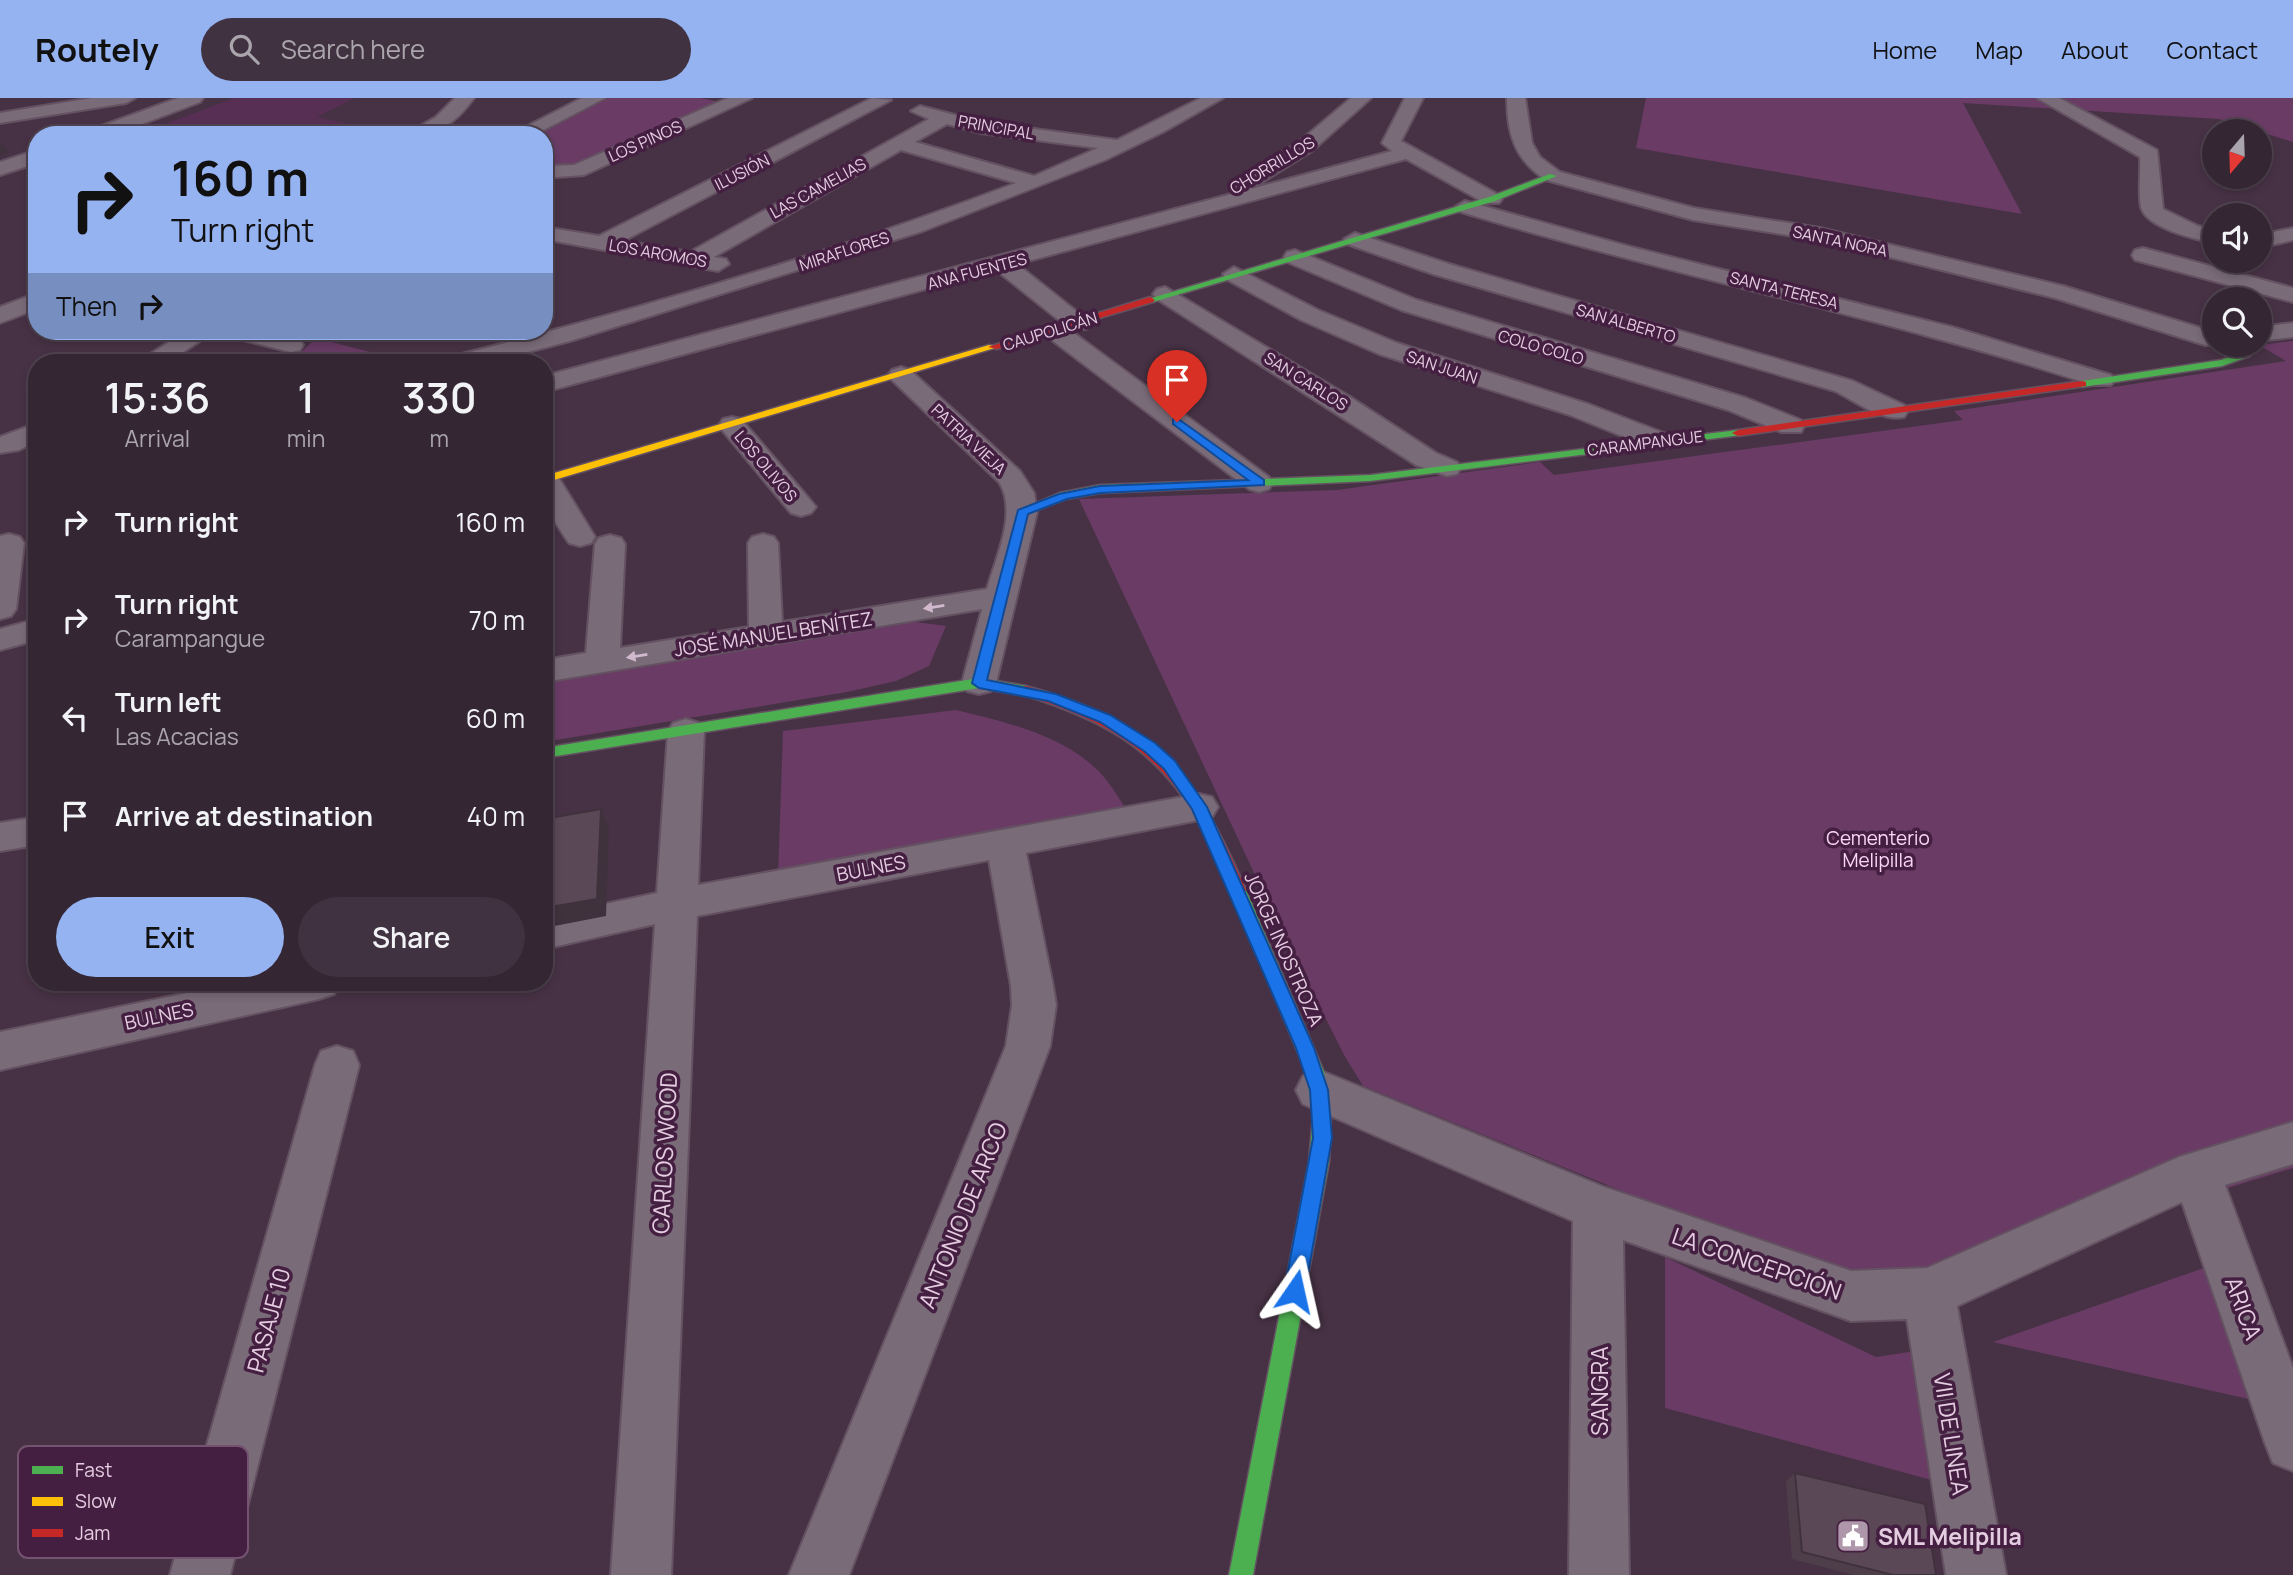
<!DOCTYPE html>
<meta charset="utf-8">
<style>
body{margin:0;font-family:Manrope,sans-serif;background:#403240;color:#f1f3f6;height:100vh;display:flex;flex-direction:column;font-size:26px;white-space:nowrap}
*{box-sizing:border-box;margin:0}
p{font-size:23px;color:#aaa5ac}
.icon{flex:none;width:38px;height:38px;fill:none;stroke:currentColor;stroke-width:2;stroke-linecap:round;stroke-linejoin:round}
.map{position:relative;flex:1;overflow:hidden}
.drawer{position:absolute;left:28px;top:256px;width:525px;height:637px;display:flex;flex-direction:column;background:#352634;border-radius:28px;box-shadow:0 4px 10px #0003,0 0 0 2px #4f434f}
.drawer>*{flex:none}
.guide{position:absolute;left:28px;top:28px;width:525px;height:214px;border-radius:28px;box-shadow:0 4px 10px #0003,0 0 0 2px #4f434f;background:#95b2f1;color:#111;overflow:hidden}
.needle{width:46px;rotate:199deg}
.fabs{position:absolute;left:2202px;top:21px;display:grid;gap:14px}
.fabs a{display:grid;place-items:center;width:70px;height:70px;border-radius:50%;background:#352634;box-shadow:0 4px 10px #0003,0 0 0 2px #4f434f;font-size:35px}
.pin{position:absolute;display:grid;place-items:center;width:60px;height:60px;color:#fff;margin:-72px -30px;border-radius:50% 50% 50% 0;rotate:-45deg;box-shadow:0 0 7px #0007}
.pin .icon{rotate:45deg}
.me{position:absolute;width:77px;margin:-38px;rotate:11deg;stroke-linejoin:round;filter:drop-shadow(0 0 5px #0008)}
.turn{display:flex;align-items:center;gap:24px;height:147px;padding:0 28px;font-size:32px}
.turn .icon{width:91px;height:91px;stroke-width:2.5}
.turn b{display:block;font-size:49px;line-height:60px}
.then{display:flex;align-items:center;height:66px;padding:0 28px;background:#0003;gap:14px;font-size:26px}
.eta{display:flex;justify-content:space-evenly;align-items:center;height:119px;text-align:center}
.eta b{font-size:42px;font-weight:600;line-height:49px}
.button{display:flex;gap:14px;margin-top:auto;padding:14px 28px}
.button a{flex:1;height:80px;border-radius:42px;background:#95b2f1;color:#111;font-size:28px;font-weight:600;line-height:80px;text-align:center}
.button a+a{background:#403240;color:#f1f3f6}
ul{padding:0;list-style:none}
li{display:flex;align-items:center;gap:21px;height:98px;padding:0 28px}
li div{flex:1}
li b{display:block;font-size:26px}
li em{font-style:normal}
header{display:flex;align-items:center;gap:42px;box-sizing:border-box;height:98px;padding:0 35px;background:#95b2f1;color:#111}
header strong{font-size:33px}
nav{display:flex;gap:38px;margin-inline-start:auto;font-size:24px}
.search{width:490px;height:63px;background:#403240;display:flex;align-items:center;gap:18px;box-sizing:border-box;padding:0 24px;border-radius:38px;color:#aaa5ac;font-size:26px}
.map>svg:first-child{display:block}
.built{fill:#572f54}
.green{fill:#693b65}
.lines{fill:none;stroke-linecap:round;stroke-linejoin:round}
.street-casing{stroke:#645161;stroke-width:4}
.fast-casing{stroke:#645161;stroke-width:3}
.slow-casing{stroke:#645161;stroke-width:3}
.jam-casing{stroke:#645161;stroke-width:3}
.street{fill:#7a6b79;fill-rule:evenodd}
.fast{fill:#4caf50;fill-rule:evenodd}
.slow{fill:#ffc107;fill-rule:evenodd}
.jam{fill:#c62828;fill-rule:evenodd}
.wall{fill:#4e3e4a}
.shaded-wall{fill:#40323c}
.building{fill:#5b4856;stroke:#40323c;stroke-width:2}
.oneway{fill:#d0b9cc}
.route{fill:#1a73e8;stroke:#114b97;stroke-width:2}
.labels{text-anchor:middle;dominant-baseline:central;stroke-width:7;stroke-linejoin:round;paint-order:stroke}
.far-street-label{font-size:16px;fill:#e5cde1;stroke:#441f41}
.street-label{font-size:19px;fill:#e5cde1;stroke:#441f41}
.park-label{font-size:19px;fill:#fbd6f6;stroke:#441f41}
.near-street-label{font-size:23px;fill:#e5cde1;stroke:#441f41}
.near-poi-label{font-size:23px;font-weight:bold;fill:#e5cde1;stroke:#441f41;text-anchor:start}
.key{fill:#441f41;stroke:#745371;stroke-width:2}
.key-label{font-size:19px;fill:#e5cde1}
</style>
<header>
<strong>Routely</strong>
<div class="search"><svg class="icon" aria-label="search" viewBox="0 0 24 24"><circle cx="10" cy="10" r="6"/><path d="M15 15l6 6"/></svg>Search here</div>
<nav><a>Home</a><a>Map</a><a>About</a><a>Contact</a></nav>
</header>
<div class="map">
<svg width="2293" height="1477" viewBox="0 0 2293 1477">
<rect width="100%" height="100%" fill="#473245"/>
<path class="built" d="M235,0H354L317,19L381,33L371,37H135Z"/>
<path class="green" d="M608,0H701L715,3V8L571,71H544V37H531Z
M1646,0H2293V44L2219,21L1963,5L2022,116L1636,50Z
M316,240L408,264H291Z
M2293,243V1070L1879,1197L1363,988L1344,957L1270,809L1079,401L1337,392L1540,364L1554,377L1963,322L1954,313L2286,263L2259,247Z
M908,523L946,528L929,568L896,583L847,594L544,644V579Z
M956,612C1002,623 1055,635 1092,667C1109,681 1120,702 1131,720L778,779L783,633Z
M1665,1159L1876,1259L1935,1250L1954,1388L1665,1310Z
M2235,1159L2289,1310L1993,1244Z"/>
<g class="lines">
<defs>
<path id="street" d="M92,0H135L126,5L0,25V15Z
M178,0H203L200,4L113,37H86L88,33Z
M455,0H474C454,27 438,37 405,37L436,19Z
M582,0H605L534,37H510Z
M728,0H752L584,77L544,80V68L574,67Z
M872,0L891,2L623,143L690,154L929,21L911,13L920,8L982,24L1117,42L1201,0H1223L1163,34L1105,62L923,133L570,243L490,264H446L450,259C641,211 832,155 1016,85L901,52L714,159L726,161L729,166L718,173L544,141V129L599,138ZM947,26L981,35L1098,50L1034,78L915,44Z
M1351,0H1371L1313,52L1251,91L1392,53L1382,45L1405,0H1423L1401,43L1499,97L1502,101L1499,105H1485L1406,61L1017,166L1086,221L1090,226L1086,231H1070L996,172L544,294V278L1243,93L1233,87L1236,83L1299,44Z
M1507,0H1525L1532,45L1540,59L1560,74L1694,110L1820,130L2063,188L2214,234V247H2223H2205L2055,200L1820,142L1693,122L1546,82C1515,62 1507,36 1507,0Z
M2037,0H2059L2157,52L2163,111L2198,128L2214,132V145C2195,141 2146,130 2141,109C2138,94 2141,74 2140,59Z
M37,52V65L0,77V64Z
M1465,103L1631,149L1952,229L2111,277L2115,282L2111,287H2093C1884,219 1668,177 1458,113L1455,109Z
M2293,130V142L2259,150V137Z
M1355,135L1449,166L1853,283L1904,307L1908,313L1904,319C1882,324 1855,303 1835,293L1433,176L1347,146L1344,141Z
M2143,150L2293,190V204L2135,162L2132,157L2135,152Z
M1295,152L1417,202L1746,300L1801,322L1804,328L1801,334H1781L1728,312L1401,212L1287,164L1284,159L1287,154Z
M1234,169L1318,212L1397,245L1588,306L1669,337L1673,343L1669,349H1649L1570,317L1379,256L1301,222L1226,181L1223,176Z
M1165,189L1350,299L1436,355L1457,364L1461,370L1457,376L1447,378L1416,367L1157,201L1153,196L1157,191Z
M37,195V211L0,225V209Z
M1054,225L1063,227L1269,379L1273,385L1269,391L1259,394L1249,391L1045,237L1042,232L1045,227Z
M2293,225V239L2259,243V229Z
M186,233H215L168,264H138Z
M224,233H264L300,242L303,247L300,252L291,254L227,238Z
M901,269L910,272L1020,373L1034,395L1037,414L996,585L991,593L979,596L967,593L962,585L982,511L544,584V562L586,555L595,446L599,440L610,437L621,440L625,446L620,550L749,529L748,445L752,439L763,436L774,439L778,445L782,524L987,491C996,459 1018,414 999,384L892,282L888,277L892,272Z
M732,319L741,321L811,403L816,409L811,415L801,418L791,415L723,333L719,327L723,321Z
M37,325V343L19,352L0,355V339Z
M544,374L556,376L560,382L595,439L591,445L580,448L569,445C550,417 544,408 544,374Z
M9,436L20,439L24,445L16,511L11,518L0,521V438Z
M37,521V542L0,552V531Z
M686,621L699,625L704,633L698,787L1199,696L1212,699L1218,709L1212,719L1199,722L1026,755L1053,888L1056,907L1050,948L849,1477H789L1006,948L1012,907L1011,888L989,762L697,818L671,1477H611L655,826L544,851V819L657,795L668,633L673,625Z
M37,719V747L0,753V725Z
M239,884H340L334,896L319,901L0,972V934Z
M337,948L353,953L359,967L230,1477H170L315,967L321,953Z
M1319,972L1604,1089L1851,1173L1927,1170L2179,1059L2293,1024V1066L2225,1087L2293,1270V1373L2273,1365L2265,1345L2182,1104L1957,1208L2006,1477H1946L1907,1221L1851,1223L1623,1142L1629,1477H1569L1573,1123L1303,1006L1296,992L1303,978Z"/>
<path id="fast" d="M1550,76L1557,78L1495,103L1153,204L1145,202L1489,99Z
M2220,247H2232L2250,258L2222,268L2082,289L2077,286L2082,283L2221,262L2236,257Z
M1738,332L1742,333V337L1370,383L1100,395L1066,401L1022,418L1016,414L1059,395L1100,387L1370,377Z
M979,580L1026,588L1033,593L1026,598L979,590L544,660V650Z
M1238,786L1244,788L1246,792L1324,974L1331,1018L1329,1064L1253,1477H1229L1309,1064L1313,1018L1306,974L1230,792L1232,788Z"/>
<path id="slow" d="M989,247L998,249L544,385V378Z"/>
<path id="jam" d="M1150,199L1155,202L1153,204L997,251L988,249Z
M2082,283L2086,284V288L1738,338L1732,335L1738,332Z
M1026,588C1156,624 1194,673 1246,792L1244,796H1232C1219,771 1210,744 1196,719C1153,647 1098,620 1021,596L1019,593L1021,590Z"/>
</defs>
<use href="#street" class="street-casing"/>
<use href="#fast" class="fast-casing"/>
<use href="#slow" class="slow-casing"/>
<use href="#jam" class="jam-casing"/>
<use href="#street" class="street"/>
<use href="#fast" class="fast"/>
<use href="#slow" class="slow"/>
<use href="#jam" class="jam"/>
</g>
<path class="wall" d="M1795,1375L1936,1477H1854L1792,1461L1786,1383Z"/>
<path class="shaded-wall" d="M0,45H2L8,54L0,57Z
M601,711L609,730L606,818L544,830V810Z"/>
<path class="building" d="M601,711L597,801L544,810V721Z
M1795,1375L1925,1406L1936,1477H1893L1802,1454Z"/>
<defs><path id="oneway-solid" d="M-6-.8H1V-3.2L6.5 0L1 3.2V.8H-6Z" transform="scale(1.75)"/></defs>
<g class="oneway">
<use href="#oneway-solid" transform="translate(934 509) rotate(171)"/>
<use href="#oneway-solid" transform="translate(637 558) rotate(171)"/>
</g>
<path class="route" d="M1177,320L1264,382V387L1100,395L1067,401L1028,416L987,582L1056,596L1110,617L1155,645L1175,663L1207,709L1314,950L1328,992L1332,1040L1305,1193L1302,1201L1295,1204L1287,1201L1284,1193L1313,1040L1310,992L1296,950L1192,711L1164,671L1144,653L1100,624L1048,603L979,590L972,585L1018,412L1059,396L1100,388L1248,382L1173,326V321Z"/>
<defs>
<symbol id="civic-square" viewBox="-11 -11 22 22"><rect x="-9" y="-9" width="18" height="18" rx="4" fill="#ae97aa" stroke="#441f41"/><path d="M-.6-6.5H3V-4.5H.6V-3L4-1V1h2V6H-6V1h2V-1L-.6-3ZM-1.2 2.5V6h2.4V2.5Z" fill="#fff"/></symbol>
</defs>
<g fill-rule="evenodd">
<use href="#civic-square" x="1834" y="1419" width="38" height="38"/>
</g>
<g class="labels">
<g class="far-street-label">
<text transform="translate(996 29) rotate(10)">PRINCIPAL</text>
<text transform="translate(645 43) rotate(-24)">LOS PINOS</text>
<text transform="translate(1272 67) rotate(-31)">CHORRILLOS</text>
<text transform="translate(742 74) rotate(-27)">ILUSIÓN</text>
<text transform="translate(818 90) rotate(-29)">LAS CAMELIAS</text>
<text transform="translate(1840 143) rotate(12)">SANTA NORA</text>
<text transform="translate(844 153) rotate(-18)">MIRAFLORES</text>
<text transform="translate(658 155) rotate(10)">LOS AROMOS</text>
<text transform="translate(977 173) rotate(-15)">ANA FUENTES</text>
<text transform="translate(1784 192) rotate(14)">SANTA TERESA</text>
<text transform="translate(1626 225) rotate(16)">SAN ALBERTO</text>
<text transform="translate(1050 233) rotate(-17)">CAUPOLICÁN</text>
<text transform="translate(1541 249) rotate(16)">COLO COLO</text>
<text transform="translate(1442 269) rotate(18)">SAN JUAN</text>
<text transform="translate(1306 283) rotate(32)">SAN CARLOS</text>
<text transform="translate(969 341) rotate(43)">PATRIA VIEJA</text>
<text transform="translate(1645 345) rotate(-7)">CARAMPANGUE</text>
<text transform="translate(766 368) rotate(50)">LOS OLIVOS</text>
</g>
<g class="street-label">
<text transform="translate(773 536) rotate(-9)">JOSÉ MANUEL BENÍTEZ</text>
<text transform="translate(871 770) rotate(-11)">BULNES</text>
<text transform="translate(1284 851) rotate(66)">JORGE INOSTROZA</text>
<text transform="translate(159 918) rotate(-12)">BULNES</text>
</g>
<g class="park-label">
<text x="1878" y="740">Cementerio<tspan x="1878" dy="22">Melipilla</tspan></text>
</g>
<g class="near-street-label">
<text transform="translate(664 1055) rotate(-87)">CARLOS WOOD</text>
<text transform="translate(962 1117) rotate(-68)">ANTONIO DE ARCO</text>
<text transform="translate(1757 1165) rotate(19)">LA CONCEPCIÓN</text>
<text transform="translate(2244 1210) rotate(70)">ARICA</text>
<text transform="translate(268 1222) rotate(-75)">PASAJE 10</text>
<text transform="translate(1599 1293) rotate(-90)">SANGRA</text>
<text transform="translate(1952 1336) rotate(81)">VII DE LINEA</text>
</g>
<g class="near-poi-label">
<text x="1878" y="1438">SML Melipilla</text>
</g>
</g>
<rect x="18" y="1348" width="230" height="112" rx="10" class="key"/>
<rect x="32" y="1368" width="31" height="8" fill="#4caf50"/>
<rect x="32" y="1399" width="31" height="9" fill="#ffc107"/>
<rect x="32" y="1431" width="31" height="8" fill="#c62828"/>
<g class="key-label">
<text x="75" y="1379">Fast</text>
<text x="75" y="1410">Slow</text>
<text x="75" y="1442">Jam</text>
</g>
</svg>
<div class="fabs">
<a><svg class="needle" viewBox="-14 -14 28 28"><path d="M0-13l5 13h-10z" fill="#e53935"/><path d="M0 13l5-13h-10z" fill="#aaa5ac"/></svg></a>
<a><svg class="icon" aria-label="sound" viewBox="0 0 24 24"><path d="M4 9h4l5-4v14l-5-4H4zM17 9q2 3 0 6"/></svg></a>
<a><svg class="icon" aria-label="search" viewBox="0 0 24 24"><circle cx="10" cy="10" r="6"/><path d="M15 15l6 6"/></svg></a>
</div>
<div class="pin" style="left:1177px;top:324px;background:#d93025"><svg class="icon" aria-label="arrive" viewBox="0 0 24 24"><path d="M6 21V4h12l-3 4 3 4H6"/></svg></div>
<svg class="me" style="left:1295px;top:1193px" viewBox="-20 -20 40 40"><path d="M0-17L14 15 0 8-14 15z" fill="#1a73e8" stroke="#fff" stroke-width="4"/></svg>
<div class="guide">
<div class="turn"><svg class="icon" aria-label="right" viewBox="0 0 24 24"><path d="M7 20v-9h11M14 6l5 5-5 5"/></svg><div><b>160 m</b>Turn right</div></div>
<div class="then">Then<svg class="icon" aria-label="right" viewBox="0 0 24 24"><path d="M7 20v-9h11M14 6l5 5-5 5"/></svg></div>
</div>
<section class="drawer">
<div class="eta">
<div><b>15:36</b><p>Arrival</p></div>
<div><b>1</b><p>min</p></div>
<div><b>330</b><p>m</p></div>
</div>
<ul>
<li><svg class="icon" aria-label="right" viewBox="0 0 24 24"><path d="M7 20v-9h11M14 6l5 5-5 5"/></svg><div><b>Turn right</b></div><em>160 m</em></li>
<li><svg class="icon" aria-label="right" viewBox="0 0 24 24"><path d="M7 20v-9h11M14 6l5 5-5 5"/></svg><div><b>Turn right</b><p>Carampangue</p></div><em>70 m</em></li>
<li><svg class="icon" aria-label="left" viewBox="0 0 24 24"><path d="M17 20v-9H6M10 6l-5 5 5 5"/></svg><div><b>Turn left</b><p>Las Acacias</p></div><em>60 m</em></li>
<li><svg class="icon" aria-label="arrive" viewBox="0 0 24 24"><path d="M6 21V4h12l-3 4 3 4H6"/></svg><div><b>Arrive at destination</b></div><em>40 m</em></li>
</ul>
<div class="button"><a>Exit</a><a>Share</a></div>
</section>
</div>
